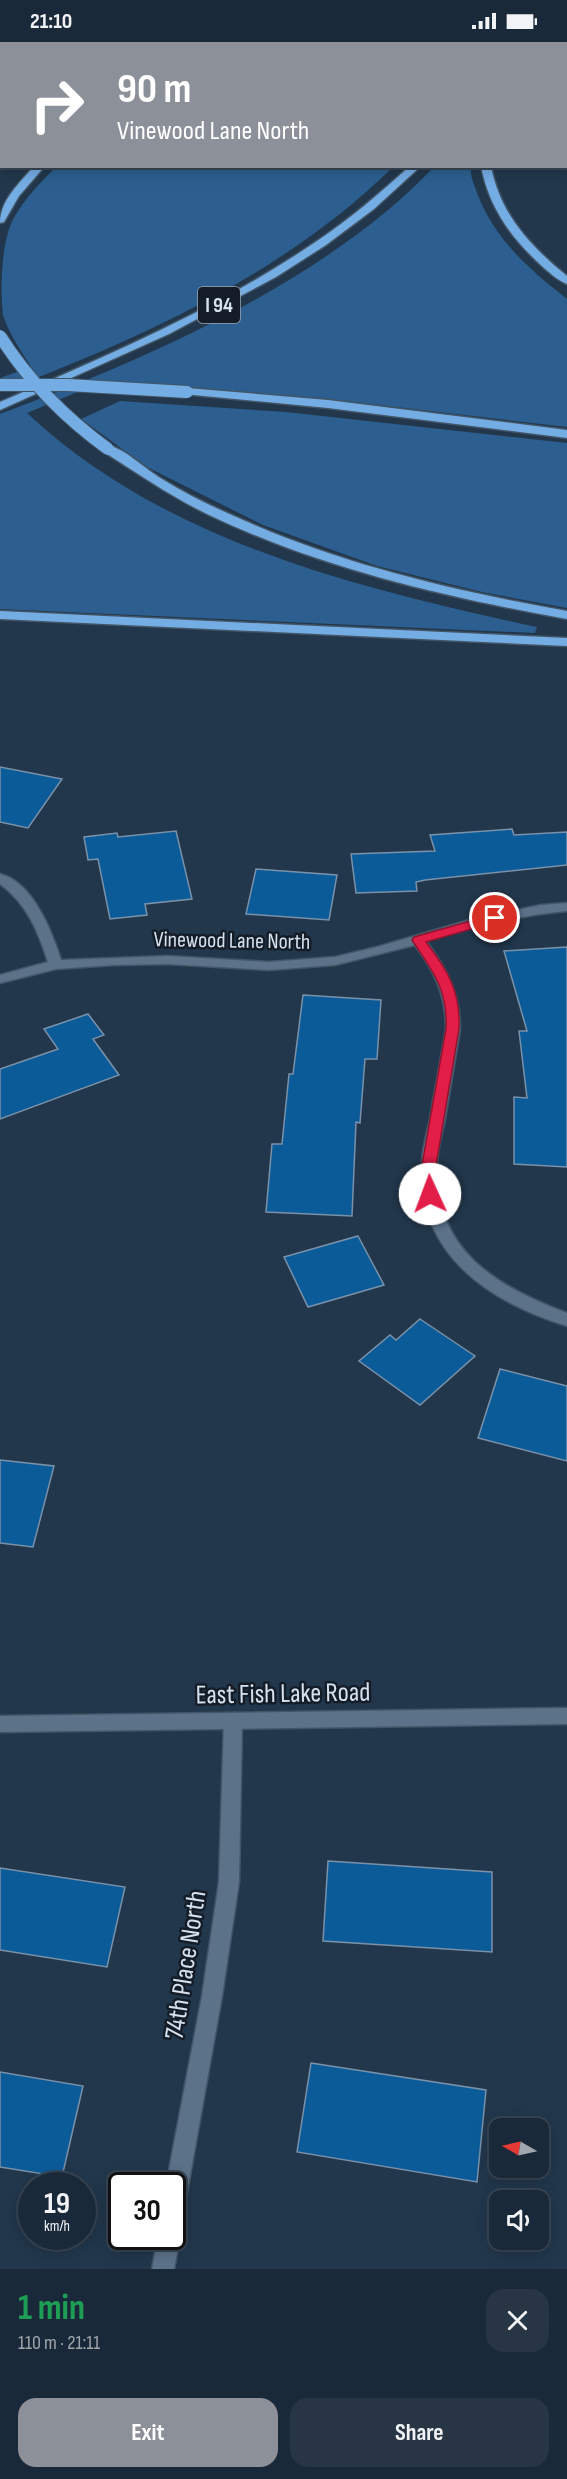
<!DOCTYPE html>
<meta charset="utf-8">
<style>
body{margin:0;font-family:"Sofia Sans Condensed",sans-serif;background:#273544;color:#f1f3f6;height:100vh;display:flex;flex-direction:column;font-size:22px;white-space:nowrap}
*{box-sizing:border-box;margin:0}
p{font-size:20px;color:#9fa6ae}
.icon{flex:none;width:33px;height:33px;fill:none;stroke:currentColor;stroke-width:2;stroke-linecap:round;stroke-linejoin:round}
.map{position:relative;height:2227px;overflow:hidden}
.sheet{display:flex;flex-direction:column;background:#1a2939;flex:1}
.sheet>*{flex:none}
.banner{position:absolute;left:0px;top:0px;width:567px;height:126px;box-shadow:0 3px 15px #0003,0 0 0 2px #384553;background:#8c9099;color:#fff;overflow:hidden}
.needle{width:39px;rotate:279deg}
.fabs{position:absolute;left:489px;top:2076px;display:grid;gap:12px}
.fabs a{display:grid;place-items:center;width:60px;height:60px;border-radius:12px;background:#1a2939;box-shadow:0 3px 15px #0003,0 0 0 2px #384553;font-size:30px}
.speed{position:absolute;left:18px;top:2130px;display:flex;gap:12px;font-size:30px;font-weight:700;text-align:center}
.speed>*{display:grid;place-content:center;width:78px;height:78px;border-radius:50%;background:#1a2939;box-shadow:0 3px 15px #0003,0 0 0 2px #384553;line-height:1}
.speed small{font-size:15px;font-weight:400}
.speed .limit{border:3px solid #111;border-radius:9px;background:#fff;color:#111}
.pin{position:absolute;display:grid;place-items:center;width:51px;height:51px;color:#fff;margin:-26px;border:3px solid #fff;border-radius:50%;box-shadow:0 2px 6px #0007}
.me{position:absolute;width:66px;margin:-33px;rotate:358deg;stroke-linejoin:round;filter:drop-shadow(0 0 4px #0008)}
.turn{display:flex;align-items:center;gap:21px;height:126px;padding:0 18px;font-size:27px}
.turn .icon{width:78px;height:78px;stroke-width:2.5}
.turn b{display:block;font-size:42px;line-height:51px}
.round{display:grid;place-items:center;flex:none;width:63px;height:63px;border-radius:18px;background:#273544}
.headline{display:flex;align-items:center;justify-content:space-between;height:102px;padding:0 18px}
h1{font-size:36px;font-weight:700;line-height:45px;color:#1e9e55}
.cta{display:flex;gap:12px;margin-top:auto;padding:12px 18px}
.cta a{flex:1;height:69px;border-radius:18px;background:#8c9099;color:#fff;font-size:24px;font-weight:700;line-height:69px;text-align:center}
.cta a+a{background:#273544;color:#f1f3f6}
.status{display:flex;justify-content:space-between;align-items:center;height:42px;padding:0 30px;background:#1a2939;direction:ltr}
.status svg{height:16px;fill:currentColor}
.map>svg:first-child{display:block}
.built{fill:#25405a}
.green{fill:#2c5f8f}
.building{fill:#0c5b99;stroke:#7991a9;stroke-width:1.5}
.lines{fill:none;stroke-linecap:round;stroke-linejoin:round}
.street-casing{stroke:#425566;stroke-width:3}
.secondary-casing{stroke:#425566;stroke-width:3}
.highway-casing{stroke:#425566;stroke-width:3}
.street{fill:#5b7289;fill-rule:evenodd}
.secondary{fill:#5b7289;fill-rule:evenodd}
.highway{fill:#74ace4;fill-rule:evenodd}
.highway-bridge-casing{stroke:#425566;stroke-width:14;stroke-linecap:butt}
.highway-bridge{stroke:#74ace4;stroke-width:12}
.route{fill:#e11d48;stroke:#92132f;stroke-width:1.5}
.labels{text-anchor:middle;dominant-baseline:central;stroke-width:5;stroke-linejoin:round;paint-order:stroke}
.shield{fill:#141d27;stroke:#9ba6b3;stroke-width:1.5}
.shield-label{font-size:21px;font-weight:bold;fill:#d5e1ef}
.street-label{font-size:22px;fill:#d5e1ef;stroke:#141d27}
.near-street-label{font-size:27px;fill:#d5e1ef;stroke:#141d27}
</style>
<div class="status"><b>21:10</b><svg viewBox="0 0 49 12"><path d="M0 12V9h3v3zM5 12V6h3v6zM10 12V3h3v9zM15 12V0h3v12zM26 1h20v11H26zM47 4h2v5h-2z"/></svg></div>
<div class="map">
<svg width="567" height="2227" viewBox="0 0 567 2227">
<rect width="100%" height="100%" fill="#22374c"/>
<path class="built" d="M0,0H168L2,2L0,70Z"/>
<path class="green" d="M56,125H393C285,231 141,297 0,350V336L31,325C21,309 9,292 3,273C0,247 1,196 15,174C26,155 41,140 56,125Z
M434,125H471C470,135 474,142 477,151C495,198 529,227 567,257V385L318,356L99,341L27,371C163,499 359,547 537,585L535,591L0,567V372C147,317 324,240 434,125Z
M120,359L286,370L567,401V566L482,550L377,524L263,483L147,425L81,377Z"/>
<path class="building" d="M0,725L62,737L28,786L0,780Z
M512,787L514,793L567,790V823L425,838L416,840L417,849L356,851L351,812L435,809L430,793Z
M176,789L192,857L145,862L147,873L110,877L98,817L88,818L84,795L117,791L118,795Z
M256,827L337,833L329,878L246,872Z
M567,905V1125L514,1122V1055L527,1056L519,989H527L504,909Z
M303,953L381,958L377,1017H365L360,1081L356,1080L352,1174L266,1170L272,1102H282L289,1032H293Z
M88,972L104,993L93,997L119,1033L0,1077V1027L58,1007L44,987Z
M358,1194L384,1243L308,1265L284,1215Z
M420,1277L475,1314L420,1363L359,1319L390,1293L396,1298Z
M500,1327L567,1344V1419L478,1396Z
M0,1418L54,1424L33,1505L0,1501Z
M328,1819L492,1830V1910L323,1899Z
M0,1826L125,1845L107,1925L0,1908Z
M311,2021L486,2048L477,2140L297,2110Z
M0,2030L83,2044L62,2135L0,2125Z"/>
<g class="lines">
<defs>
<path id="street" d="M0,832C33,840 52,890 61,918L168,914L269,920L335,915L377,905L473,877L541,863L567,861V869C519,873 472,886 426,899C447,927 460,952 460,987C455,1017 450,1047 445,1077C442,1092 437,1107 437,1122C434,1208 495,1244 567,1271V1284C489,1260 417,1212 422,1122C422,1106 427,1092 430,1077C435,1047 441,1017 446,987C446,953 435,930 415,903L335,923L269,928L168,922L114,923L56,927L0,941V933L48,920C38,889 27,862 0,842Z
M233,1672L240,1674L242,1680L239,1840L222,1954L183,2173L180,2181L172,2184V2144H166L202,1954L219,1840L224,1680L226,1674Z
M172,2184L177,2186L180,2194L174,2227H152L158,2194H172Z"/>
<path id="secondary" d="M567,1666V1682L0,1690V1674Z"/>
<path id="highway" d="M241,0H251L240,2Z
M497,0H505L496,2Z
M0,103H2V109H0Z
M34,124H45L19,154L4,180L0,181C0,158 20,141 34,124Z
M410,124H421L374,167L326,203L276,235L169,292L0,368V360C109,313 219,266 317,199C350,177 380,151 410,124Z
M481,124H491C500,172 530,204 567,234V242C559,239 551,232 544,226C513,198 489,167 481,124Z
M187,346L328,358L567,388V396L328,366L183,352L181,350Z
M108,403C127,408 145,427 162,437C188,453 215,466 243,478C347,524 456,549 567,569V577C444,555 323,527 209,473C172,455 138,432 104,410L102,407Z
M0,569L567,596V604L0,577Z"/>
</defs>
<use href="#street" class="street-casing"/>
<use href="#secondary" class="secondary-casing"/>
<use href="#highway" class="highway-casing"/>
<use href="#street" class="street"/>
<use href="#secondary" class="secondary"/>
<use href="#highway" class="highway"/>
<defs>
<path id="highway-bridge" d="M0,294C29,340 64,375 108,407
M0,343H68L187,350"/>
</defs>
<use href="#highway-bridge" class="highway-bridge-casing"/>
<use href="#highway-bridge" class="highway-bridge"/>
</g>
<path class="route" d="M495,872L500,873V879L426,900C448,928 461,951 459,987L436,1123L437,1152L430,1157L423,1152L422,1123L446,987C448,947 433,930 412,898L414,895Z"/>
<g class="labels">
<rect class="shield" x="198" y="245" width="42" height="36" rx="4.5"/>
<g class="shield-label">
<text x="219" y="263">I 94</text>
</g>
<g class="street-label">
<text transform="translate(232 899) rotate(1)">Vinewood Lane North</text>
</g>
<g class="near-street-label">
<text transform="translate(283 1652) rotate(-1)">East Fish Lake Road</text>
<text transform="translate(186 1923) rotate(-81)">74th Place North</text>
</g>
</g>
</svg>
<div class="fabs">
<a><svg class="needle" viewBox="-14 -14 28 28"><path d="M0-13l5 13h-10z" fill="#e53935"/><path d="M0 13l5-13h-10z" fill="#9fa6ae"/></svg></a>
<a><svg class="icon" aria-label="sound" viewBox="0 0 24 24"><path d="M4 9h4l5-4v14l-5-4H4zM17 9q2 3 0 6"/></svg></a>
</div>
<div class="speed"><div>19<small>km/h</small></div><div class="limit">30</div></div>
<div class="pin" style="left:495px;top:876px;background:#d93025"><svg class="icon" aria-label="arrive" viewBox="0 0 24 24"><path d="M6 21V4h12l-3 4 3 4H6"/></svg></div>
<svg class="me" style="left:430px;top:1152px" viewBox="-20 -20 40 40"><circle r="19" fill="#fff"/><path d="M0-13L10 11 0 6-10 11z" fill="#e11d48"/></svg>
<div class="banner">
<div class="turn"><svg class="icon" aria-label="right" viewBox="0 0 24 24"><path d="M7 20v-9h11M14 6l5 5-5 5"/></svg><div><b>90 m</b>Vinewood Lane North</div></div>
</div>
</div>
<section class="sheet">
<div class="headline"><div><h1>1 min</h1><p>110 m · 21:11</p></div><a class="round"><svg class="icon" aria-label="close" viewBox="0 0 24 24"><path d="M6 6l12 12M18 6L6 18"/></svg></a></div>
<div class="cta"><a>Exit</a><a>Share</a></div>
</section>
